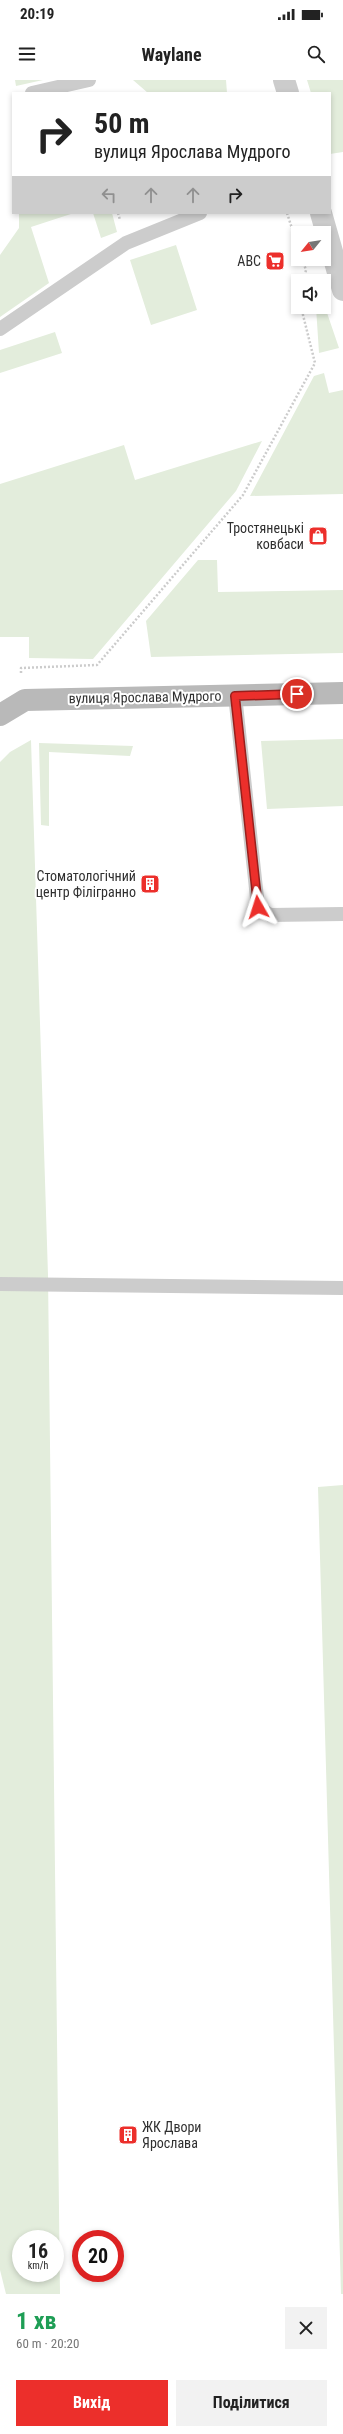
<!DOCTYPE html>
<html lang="uk">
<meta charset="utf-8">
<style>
body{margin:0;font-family:"Roboto Condensed",sans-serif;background:#f2f2f2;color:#222;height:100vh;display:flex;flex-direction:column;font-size:15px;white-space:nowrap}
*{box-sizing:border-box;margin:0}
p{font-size:13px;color:#767676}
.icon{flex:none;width:22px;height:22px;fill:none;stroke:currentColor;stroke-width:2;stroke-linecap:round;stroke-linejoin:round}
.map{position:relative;height:2214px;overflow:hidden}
.side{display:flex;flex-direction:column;background:#fff;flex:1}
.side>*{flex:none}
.hud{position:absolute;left:12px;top:12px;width:319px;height:122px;border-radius:0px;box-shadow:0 2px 6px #0003;background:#fff;color:#222;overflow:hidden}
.needle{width:26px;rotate:240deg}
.buttons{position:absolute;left:291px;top:146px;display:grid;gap:8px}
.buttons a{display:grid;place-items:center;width:40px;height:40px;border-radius:0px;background:#fff;box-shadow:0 2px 6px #0003;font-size:20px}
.speed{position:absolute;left:12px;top:2150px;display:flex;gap:8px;font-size:20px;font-weight:700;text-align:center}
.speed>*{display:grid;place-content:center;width:52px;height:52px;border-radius:50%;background:#fff;box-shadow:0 2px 6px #0003;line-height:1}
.speed small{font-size:10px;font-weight:400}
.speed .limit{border:6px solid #d22;background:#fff;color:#111}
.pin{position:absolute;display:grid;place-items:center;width:34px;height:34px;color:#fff;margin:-17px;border:2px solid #fff;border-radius:50%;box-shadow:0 1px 4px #0007}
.me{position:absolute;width:44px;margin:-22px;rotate:354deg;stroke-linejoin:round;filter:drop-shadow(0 0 3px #0008)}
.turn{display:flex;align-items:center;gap:14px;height:84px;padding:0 16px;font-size:18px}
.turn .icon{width:52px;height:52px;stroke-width:2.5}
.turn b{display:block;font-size:28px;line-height:34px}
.lanes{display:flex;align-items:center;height:38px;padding:0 16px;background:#0003;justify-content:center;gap:20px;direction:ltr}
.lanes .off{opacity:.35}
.round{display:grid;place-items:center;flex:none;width:42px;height:42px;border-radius:0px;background:#f2f2f2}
.summary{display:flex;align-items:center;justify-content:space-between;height:68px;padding:0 16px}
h1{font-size:24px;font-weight:700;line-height:30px;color:#1e9e55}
.primary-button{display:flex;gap:8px;margin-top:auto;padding:8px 16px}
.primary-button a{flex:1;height:46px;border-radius:0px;background:#ec2f2b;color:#fff;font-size:16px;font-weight:700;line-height:46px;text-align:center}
.primary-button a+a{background:#f2f2f2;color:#222}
.status{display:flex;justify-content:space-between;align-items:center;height:28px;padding:0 20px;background:#fff;direction:ltr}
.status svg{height:11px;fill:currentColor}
header{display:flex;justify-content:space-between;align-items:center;height:52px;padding:0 16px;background:#fff;font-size:18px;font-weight:700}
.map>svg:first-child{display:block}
.green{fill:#e3eddc;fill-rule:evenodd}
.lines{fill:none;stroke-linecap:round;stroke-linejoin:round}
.path{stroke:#ccc;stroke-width:2.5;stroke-dasharray:2 2;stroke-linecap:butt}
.service{stroke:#ccc;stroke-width:14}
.minor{stroke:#ccc;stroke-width:22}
.secondary{stroke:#b9b9b9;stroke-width:22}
.route-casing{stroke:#991f1c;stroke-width:10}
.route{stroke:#ec2f2b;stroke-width:7}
.labels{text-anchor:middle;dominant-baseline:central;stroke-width:4;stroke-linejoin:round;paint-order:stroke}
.poi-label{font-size:14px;fill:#2f2f2f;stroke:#fff;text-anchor:end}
.street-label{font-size:14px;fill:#2f2f2f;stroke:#fff}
</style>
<div class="status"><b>20:19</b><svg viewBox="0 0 49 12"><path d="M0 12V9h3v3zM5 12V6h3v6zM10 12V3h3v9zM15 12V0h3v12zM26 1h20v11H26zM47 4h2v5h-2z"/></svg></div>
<header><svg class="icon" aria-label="menu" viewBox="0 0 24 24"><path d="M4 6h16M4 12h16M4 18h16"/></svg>Waylane<svg class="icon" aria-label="search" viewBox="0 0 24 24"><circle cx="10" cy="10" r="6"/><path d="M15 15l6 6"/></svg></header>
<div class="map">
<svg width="343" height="2214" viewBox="0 0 343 2214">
<rect width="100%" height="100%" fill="#fff"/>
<path class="green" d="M15,0H43L16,6Z
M133,0H226L227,13H148Z
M307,0H343V72L330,74V13H311Z
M19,133H74L31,147L49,203L0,237V175L19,148Z
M93,133H112L117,152L101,158Z
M176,165L197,230L151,245L130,180Z
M324,224L339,268L319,273L316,227H324Z
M55,252L62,273L0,293V270Z
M324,293L329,313L343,310V414L250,416L314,296Z
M262,361L236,411L93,579L29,578V557H0V404L124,365L135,400Z
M198,480H217L218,512L343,510V573L151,577L146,541Z
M343,659V726L267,729L261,661Z
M31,660L48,1195L60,2214H6L0,2190V682L10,672ZM21,2159H55V2193H21Z
M39,663L133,666L130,676L49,672V746L41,745Z
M343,1405V2214H341L318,1407Z"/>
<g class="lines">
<path class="path" d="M118,133L120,140
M287,133L298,167
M302,179L306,190L304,201
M21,593V588L97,585L243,415L315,283L301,227"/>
<path class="service" d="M32,13L89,0
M0,249L126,163L200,133
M235,615L258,827L270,835L343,834
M0,1204L343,1208"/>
<path class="minor" d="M284,0L288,13
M321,133L343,210"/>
<path class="secondary" d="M0,635L25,620L343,613"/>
</g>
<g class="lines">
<defs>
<path id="route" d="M258,827L235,616L297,614"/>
</defs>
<use href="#route" class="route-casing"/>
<use href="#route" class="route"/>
</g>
<defs>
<symbol id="supermarket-square" viewBox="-11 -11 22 22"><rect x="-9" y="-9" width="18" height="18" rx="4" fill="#ec2f2b" stroke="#fff"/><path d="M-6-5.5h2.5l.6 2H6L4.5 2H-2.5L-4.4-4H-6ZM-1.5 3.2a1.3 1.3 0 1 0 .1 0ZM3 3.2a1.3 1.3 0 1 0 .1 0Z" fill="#fff"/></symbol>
<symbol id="shop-square" viewBox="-11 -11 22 22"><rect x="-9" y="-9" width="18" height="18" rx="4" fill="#ec2f2b" stroke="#fff"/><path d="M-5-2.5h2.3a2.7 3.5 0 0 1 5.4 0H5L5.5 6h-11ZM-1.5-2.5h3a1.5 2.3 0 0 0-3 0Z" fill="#fff"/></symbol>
<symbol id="building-square" viewBox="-11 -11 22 22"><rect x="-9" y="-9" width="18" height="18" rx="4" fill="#ec2f2b" stroke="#fff"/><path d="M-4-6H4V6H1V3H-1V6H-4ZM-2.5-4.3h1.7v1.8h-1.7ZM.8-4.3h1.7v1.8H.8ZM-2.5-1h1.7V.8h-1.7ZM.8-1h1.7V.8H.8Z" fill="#fff"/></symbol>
</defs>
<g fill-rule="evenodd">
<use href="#supermarket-square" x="264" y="170" width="22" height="22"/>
<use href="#shop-square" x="307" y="445" width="22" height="22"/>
<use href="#building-square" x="139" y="793" width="22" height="22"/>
<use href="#building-square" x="117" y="2044" width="22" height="22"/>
</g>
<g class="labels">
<g class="poi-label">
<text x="261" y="181">АВС</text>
<text x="304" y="448">Тростянецькі<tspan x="304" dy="16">ковбаси</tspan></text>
<text x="136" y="796">Стоматологічний<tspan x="136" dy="16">центр Філігранно</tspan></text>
<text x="142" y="2047" text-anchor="start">ЖК Двори<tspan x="142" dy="16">Ярослава</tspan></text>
</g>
<g class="street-label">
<text transform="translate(145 617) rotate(-1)">вулиця Ярослава Мудрого</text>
</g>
</g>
</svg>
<div class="buttons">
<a><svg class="needle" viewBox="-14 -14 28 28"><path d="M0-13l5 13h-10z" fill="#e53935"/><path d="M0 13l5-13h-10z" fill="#767676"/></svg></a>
<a><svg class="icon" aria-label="sound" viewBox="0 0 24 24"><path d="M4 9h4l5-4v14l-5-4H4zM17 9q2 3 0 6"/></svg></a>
</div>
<div class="speed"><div>16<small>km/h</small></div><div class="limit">20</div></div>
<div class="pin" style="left:297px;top:614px;background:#d93025"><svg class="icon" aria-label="arrive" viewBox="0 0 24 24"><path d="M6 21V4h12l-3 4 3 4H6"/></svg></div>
<svg class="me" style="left:258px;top:827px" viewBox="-20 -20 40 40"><path d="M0-17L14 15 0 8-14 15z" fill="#ec2f2b" stroke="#fff" stroke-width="4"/></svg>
<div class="hud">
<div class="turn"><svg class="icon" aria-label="right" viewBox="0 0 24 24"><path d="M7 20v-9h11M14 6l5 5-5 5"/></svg><div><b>50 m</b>вулиця Ярослава Мудрого</div></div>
<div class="lanes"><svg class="icon off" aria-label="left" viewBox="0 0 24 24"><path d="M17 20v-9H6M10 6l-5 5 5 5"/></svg><svg class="icon off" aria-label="ahead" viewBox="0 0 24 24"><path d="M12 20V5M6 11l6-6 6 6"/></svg><svg class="icon off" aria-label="ahead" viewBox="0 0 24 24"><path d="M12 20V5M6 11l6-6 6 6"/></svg><svg class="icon" aria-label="right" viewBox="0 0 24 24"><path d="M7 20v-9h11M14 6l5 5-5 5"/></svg></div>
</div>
</div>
<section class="side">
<div class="summary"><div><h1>1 хв</h1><p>60 m · 20:20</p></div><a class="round"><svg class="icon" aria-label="close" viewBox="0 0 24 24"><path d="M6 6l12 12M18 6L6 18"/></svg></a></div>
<div class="primary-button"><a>Вихід</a><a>Поділитися</a></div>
</section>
